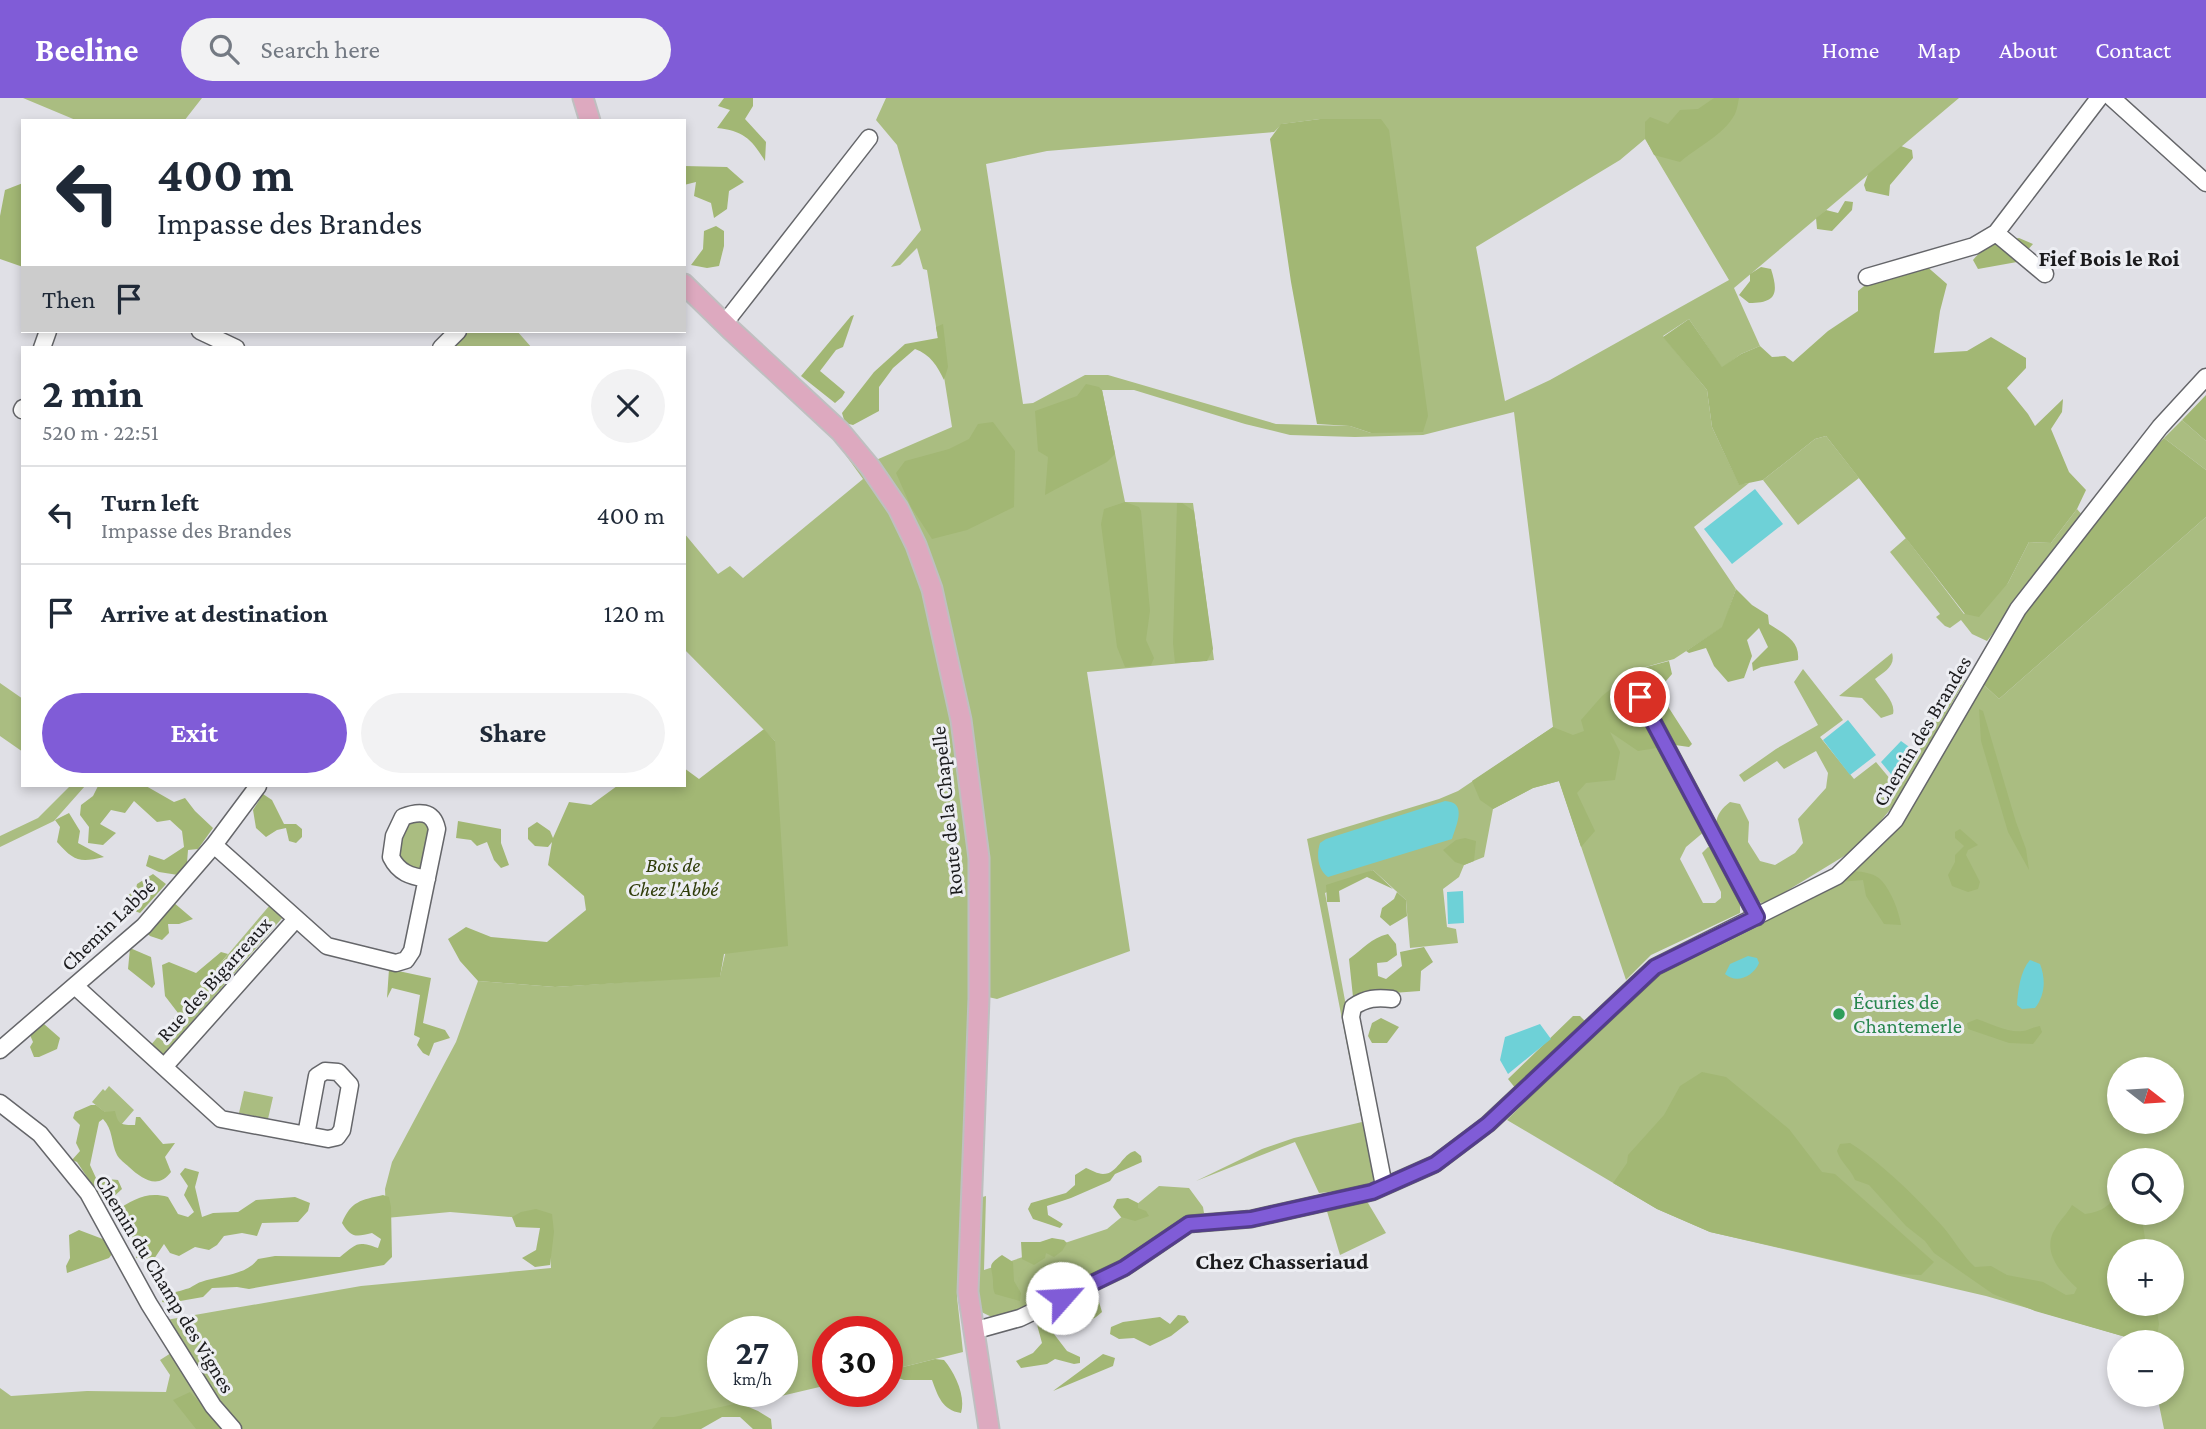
<!DOCTYPE html>
<meta charset="utf-8">
<style>
body{margin:0;font-family:"Crimson Pro",serif;background:#f2f2f3;color:#1f2937;height:100vh;display:flex;flex-direction:column;font-size:26px;white-space:nowrap}
*{box-sizing:border-box;margin:0}
p{font-size:23px;color:#747a83}
.icon{flex:none;width:38px;height:38px;fill:none;stroke:currentColor;stroke-width:2;stroke-linecap:round;stroke-linejoin:round}
.map{position:relative;flex:1;overflow:hidden}
.sheet{position:absolute;left:21px;top:248px;width:665px;height:441px;display:flex;flex-direction:column;background:#fff;border-radius:0px;box-shadow:0 4px 10px #0003}
.sheet>*{flex:none}
.guide{position:absolute;left:21px;top:21px;width:665px;height:214px;border-radius:0px;box-shadow:0 4px 10px #0003;background:#fff;color:#1f2937;overflow:hidden}
.needle{width:46px;rotate:107deg}
.tools{position:absolute;left:2107px;top:959px;display:grid;gap:14px}
.tools a{display:grid;place-items:center;width:77px;height:77px;border-radius:50%;background:#fff;box-shadow:0 4px 10px #0003;font-size:35px}
.speed{position:absolute;left:707px;top:1218px;display:flex;gap:14px;font-size:35px;font-weight:700;text-align:center}
.speed>*{display:grid;place-content:center;width:91px;height:91px;border-radius:50%;background:#fff;box-shadow:0 4px 10px #0003;line-height:1}
.speed small{font-size:18px;font-weight:400}
.speed .limit{border:10px solid #d22;background:#fff;color:#111}
.pin{position:absolute;display:grid;place-items:center;width:60px;height:60px;color:#fff;margin:-30px;border:4px solid #fff;border-radius:50%;box-shadow:0 2px 7px #0007}
.me{position:absolute;width:77px;margin:-38px;rotate:64deg;stroke-linejoin:round;filter:drop-shadow(0 0 5px #0008)}
.turn{display:flex;align-items:center;gap:24px;height:147px;padding:0 21px;font-size:32px}
.turn .icon{width:91px;height:91px;stroke-width:2.5}
.turn b{display:block;font-size:49px;line-height:60px}
.then{display:flex;align-items:center;height:66px;padding:0 21px;background:#0003;gap:14px;font-size:26px}
.round{display:grid;place-items:center;flex:none;width:74px;height:74px;border-radius:37px;background:#f2f2f3}
.head{display:flex;align-items:center;justify-content:space-between;height:119px;padding:0 21px}
h1{font-size:42px;font-weight:700;line-height:52px}
.cta{display:flex;gap:14px;margin-top:auto;padding:14px 21px}
.cta a{flex:1;height:80px;border-radius:42px;background:#805cd7;color:#fff;font-size:28px;font-weight:700;line-height:80px;text-align:center}
.cta a+a{background:#f2f2f3;color:#1f2937}
ul{padding:0;list-style:none}
li{display:flex;align-items:center;gap:21px;height:98px;padding:0 21px;border-top:2px solid #e0e1e3}
li div{flex:1}
li b{display:block;font-size:26px}
li em{font-style:normal}
header{display:flex;align-items:center;gap:42px;box-sizing:border-box;height:98px;padding:0 35px;background:#805cd7;color:#fff}
header strong{font-size:33px}
nav{display:flex;gap:38px;margin-inline-start:auto;font-size:24px}
.search{width:490px;height:63px;background:#f2f2f3;display:flex;align-items:center;gap:18px;box-sizing:border-box;padding:0 24px;border-radius:38px;color:#747a83;font-size:26px}
.map>svg:first-child{display:block}
.green{fill:#aabd81;fill-rule:evenodd}
.forest{fill:#a2b774}
.water{fill:#6ed1d7}
.lines{fill:none;stroke-linecap:round;stroke-linejoin:round}
.minor-casing{stroke:#65666a;stroke-width:19}
.major-casing{stroke:#bfbfc0;stroke-width:23}
.minor{stroke:#fff;stroke-width:16}
.major{stroke:#dda9bf;stroke-width:19}
.route-casing{stroke:#533c8c;stroke-width:18}
.route{stroke:#805cd7;stroke-width:12}
.leisure-dot{fill:#2e9e5b;stroke:#edeef3;stroke-width:2.5}
.labels{text-anchor:middle;dominant-baseline:central;stroke-width:6;stroke-linejoin:round;paint-order:stroke}
.street-label{font-size:21px;fill:#1b1b1d;stroke:#edeef3}
.park-label{font-size:21px;font-style:italic;fill:#303d0a;stroke:#edeef3}
.leisure-label{font-size:21px;fill:#27864d;stroke:#edeef3;text-anchor:start}
.neighbourhood-label{font-size:23px;font-weight:bold;fill:#1b1b1d;stroke:#edeef3}
</style>
<header>
<strong>Beeline</strong>
<div class="search"><svg class="icon" aria-label="search" viewBox="0 0 24 24"><circle cx="10" cy="10" r="6"/><path d="M15 15l6 6"/></svg>Search here</div>
<nav><a>Home</a><a>Map</a><a>About</a><a>Contact</a></nav>
</header>
<div class="map">
<svg width="2206" height="1331" viewBox="0 0 2206 1331">
<rect width="100%" height="100%" fill="#e0e0e6"/>
<path class="green" d="M23,0H202L184,23H78Z
M886,0H1959L1734,190L1760,248L1741,256L1722,270L1689,221L1663,238L1707,292L1712,329L1739,386L1749,385L1694,429L1736,491L1723,529L1674,561L1635,572L1705,733L1686,749L1680,761L1703,805H1715L1721,800V794L1702,755L1708,749L1712,750L1740,803V815L1651,857L1626,882L1559,683L1533,690L1493,711L1484,759L1464,767L1459,779L1443,791L1447,829L1456,831L1458,845L1410,850L1406,802L1373,772L1325,795L1378,1080C1362,1091 1338,1093 1319,1095L1295,1044L1196,1083L1262,1051L1294,1040L1362,1024L1307,741L1439,701L1458,693L1553,629L1514,314L1423,337L1355,339L1290,337L1245,326L1134,292H1102L1125,404L1193,405L1214,562L1087,574L1130,853L997,901L988,899L990,766L969,617L916,429L897,390L876,362L952,329L927,172L923,171L917,150L900,167L891,169L921,132L897,47L876,22ZM1320,21H1381L1371,335L1350,328L1276,326L1108,277H1085L1033,305L1023,306L986,66L1047,53L1274,34L1282,26ZM1645,41L1729,182L1550,282L1505,303L1476,149L1620,62Z
M466,233H517L532,250H449Z
M2182,322L2206,343V372L2164,340Z
M1826,338L1859,380L1798,427L1763,382L1815,341Z
M837,345L866,374L888,408L920,479L939,541L972,752L969,965L957,1199L963,1254L887,1273V1234H828V1287L659,1327L660,1331H239L227,1317L166,1222L361,1188L551,1170L548,1122L450,1114L386,1120L385,1091L392,1064L456,944L478,883L555,889L720,878L775,643L684,551V435L718,476L730,468L743,480L863,381ZM723,1234H782V1293H723Z
M2077,411L2083,418L1987,543L1972,536L1961,522L1950,530L1945,528L1936,519L1940,516L1890,454L1906,440L1964,516L2008,485L2029,444L2051,445Z
M2206,419V1331H2164L2157,1297H2172V1244H2143L1986,1198L1710,1134L1657,1111L1507,1022L1598,930L1654,878L1806,801L1895,729L1938,666L1983,586L1999,601ZM2119,971H2172V1024H2119ZM2119,1062H2172V1115H2119ZM2119,1153H2172V1206H2119Z
M1892,555C1896,568 1884,574 1875,581C1882,592 1896,604 1893,616L1881,620L1862,600L1839,598Z
M1803,571L1843,622L1820,639L1854,681L1876,664L1896,688L1923,646L1919,643L1958,578L1965,582L1938,630L1936,644L1899,701L1859,749L1770,803L1761,805C1754,797 1719,741 1717,732C1714,719 1721,711 1730,704L1740,706L1749,724L1748,744L1760,763L1775,767L1795,755L1803,745L1798,721L1826,690L1828,675L1816,653L1784,671L1777,663L1744,684L1739,677L1776,651L1818,627L1794,584Z
M0,585L23,601V654L0,638Z
M70,688H85L54,723L0,749V738L38,720Z
M422,721L429,728L420,771H412L399,763L402,731L405,725Z
M270,807L283,819L166,954L167,957L161,958L150,948Z
M109,988L134,1012L121,1027L92,1004L103,991L105,993Z
M244,993L273,999L268,1021L239,1015Z
M1159,1088L1189,1090L1203,1109L1204,1115L1189,1121L1117,1166L1007,1218L994,1220L977,1212L979,1100L986,1098L984,1172L1107,1131Z
M1362,1102L1368,1105L1386,1135L1340,1157L1326,1110Z
M171,1255L225,1331H0V1290L11,1298L87,1293L166,1294L170,1277L160,1262Z"/>
<path class="forest" d="M724,0H753V8L745,21L766,44L765,63C751,40 743,33 717,30L730,12L718,8Z
M1714,0H1739C1738,5 1737,12 1735,16C1724,37 1697,49 1680,64L1654,57L1645,40V24L1650,19L1668,26L1680,12L1698,11Z
M1320,21H1381L1389,32L1428,318L1423,334L1371,335L1350,328L1317,326L1291,184L1270,41L1281,26Z
M1901,48L1912,52L1913,60L1890,87L1889,98L1866,93L1864,87L1868,76Z
M684,68L727,69L744,84L729,93L727,111L714,120L711,105L694,98L696,84L684,87Z
M23,85V169L0,161V118L5,92Z
M1845,103L1853,104L1852,112L1832,133L1817,131L1816,120L1826,112L1838,115Z
M716,128L724,133V148L719,168L707,170L691,167L703,151L704,133Z
M2019,140L2033,146L2017,164L1978,171L1973,162C1985,147 2001,144 2019,140Z
M1924,166L1947,186L1940,213L1934,255L1967,253L1991,239L2026,260V270L2007,290L2028,316L2035,328L2063,301L2062,314L2051,331L2069,374L2086,392L2077,411L2051,445L2029,444L2008,485L1979,519L1965,516L1826,338L1815,341L1763,382L1739,387L1712,329L1707,292L1663,239L1689,221L1722,269L1741,256L1760,248L1772,259L1785,258L1793,264L1828,233L1858,213V193L1874,180Z
M1761,169L1771,171C1779,196 1776,205 1749,205L1739,197L1750,183V176Z
M854,217L843,249L836,252L820,273L845,294L842,299L835,305L801,278L851,218Z
M943,226L948,269L944,282C938,269 930,256 915,251L893,270L879,289V313L853,327L845,325L842,315L874,274L905,246L938,240L936,229Z
M1086,286L1099,289L1102,292L1115,356L1107,364L1045,397L1048,359L1038,353L1035,313L1077,298Z
M2206,297V343L2182,322Z
M993,324L1015,353L1014,409L967,432L932,441L911,409L896,375L905,363L949,351L969,341L978,326Z
M2164,340L2206,372V419L1999,601L1983,586L2017,523L2137,368Z
M1125,404L1139,409L1141,413L1150,513L1146,542L1154,560L1151,567L1125,569L1117,549L1101,426L1104,411Z
M1177,405H1182L1194,413L1213,551L1207,563L1175,565L1173,545Z
M1736,491L1752,507L1768,517L1769,526C1784,536 1800,542 1798,562L1761,569L1753,573L1752,565L1768,549L1759,530L1747,542L1752,558L1744,580L1728,584L1714,568L1706,550L1689,555L1686,553L1722,529Z
M1669,563L1672,576L1660,590L1667,607L1692,646L1689,649L1675,647L1638,653L1610,634L1620,654L1615,682L1586,685L1577,695L1595,733L1581,749L1559,683L1533,690L1493,711L1480,702L1472,683L1553,629L1573,637L1584,633L1581,622L1602,598L1635,572Z
M1979,611L1983,613L2016,724L2026,751L2029,772L2008,734L1981,643Z
M764,631L775,643L788,848L724,856L720,879L555,889L478,883L460,863L448,841L466,829L491,839L547,844L586,812L584,798L548,767L552,744L548,749L535,748L528,741V730L537,724L550,733L553,740L569,704L591,707L617,688H684V670L699,681Z
M98,688H146L174,704L185,700L195,713L213,730L198,751L188,752L187,765L178,777L159,774L146,768L149,757L164,762L184,749L182,733L170,722L157,724L134,703L125,715L111,712L100,726L116,735L103,747L88,745L89,729L80,717L81,707L93,698Z
M263,696L272,702L284,726H296L302,731V739L296,745L289,743L286,730L277,732L266,739L256,730L253,712Z
M69,715L80,733L78,745L104,759C79,765 74,763 57,744L60,729L55,722Z
M458,723L501,731V745L509,767L501,770L494,762L487,744L477,748L471,742L456,740Z
M1960,731L1978,747L1968,752L1966,757L1980,784L1978,791L1968,794L1952,788L1948,777L1955,764V757L1964,748L1955,740V734Z
M1465,740L1476,743L1474,763L1464,767L1455,764L1443,752L1456,742Z
M1373,772L1393,791L1367,779L1339,793L1340,804H1327L1326,787Z
M1854,773C1863,774 1875,775 1882,783C1891,793 1899,813 1901,827L1884,826L1866,798L1863,782L1839,784Z
M153,776L166,786L140,815L132,812L127,798L136,791L137,786Z
M1397,794L1406,802L1407,818L1390,828L1380,819L1382,810L1394,801Z
M173,804L193,821L179,826H168L169,835L162,842L150,838L146,834Z
M1388,836L1396,846L1397,857L1387,864L1377,865L1378,878L1386,881L1402,868L1400,854L1424,849L1433,864L1421,873L1420,893L1393,895L1362,909L1353,899L1349,861C1363,851 1371,840 1388,836Z
M130,850L151,859L155,886L152,890L128,871Z
M221,854L228,856L218,868L225,872L230,879L218,893L205,883L187,908L178,915L165,898L162,867L169,864L196,875Z
M389,871L431,880L423,925L445,932L450,940L434,945L429,958L423,955L417,947L420,940L414,937L420,897L392,890L387,900Z
M1573,918H1580L1585,923L1516,991L1508,981Z
M1381,920L1399,929L1387,945H1372L1368,938L1372,925Z
M1977,921C1991,926 2008,935 2023,933C2029,932 2033,929 2040,928L2042,934L2033,946L2009,945L1968,931L1967,925Z
M44,926L60,940L57,951L39,959H34L30,949L33,944L30,937L35,931Z
M1702,974L1726,979L1789,1031L1822,1074L1835,1076L1934,1164L1921,1177L1896,1176L1710,1134L1657,1111L1613,1085L1627,1065L1628,1057L1664,1017L1680,988Z
M91,1007H96L105,1014L115,1013C118,1027 121,1027 135,1027L136,1019H140L163,1046L175,1045L165,1059L171,1074C158,1092 142,1081 129,1069C126,1066 119,1061 117,1057C111,1045 113,1031 103,1021L99,1024L90,1067L96,1080L118,1082L122,1091L111,1101L101,1100L77,1064L72,1062L80,1053L76,1045L80,1027L73,1020L75,1014Z
M1850,1045C1881,1064 1920,1103 1944,1130C1955,1143 1962,1157 1975,1169L1991,1168L2007,1177L2043,1184L2066,1197L2074,1196L2077,1190C2061,1175 2041,1154 2055,1131C2060,1122 2067,1116 2072,1107L2085,1116C2102,1114 2112,1107 2119,1091V1115H2141L2147,1153H2119V1206H2156L2159,1226L2156,1244H2143L2035,1213L1993,1196L1934,1155L1925,1143L1906,1128L1869,1087L1855,1082C1850,1070 1841,1065 1837,1053L1840,1046Z
M1135,1053L1141,1058L1142,1064L1115,1076L1110,1083L1071,1100L1047,1108L1048,1117L1063,1126L1060,1130L1033,1121L1028,1111L1031,1105L1066,1095L1075,1087V1077L1086,1070C1091,1072 1098,1076 1103,1076C1118,1076 1122,1056 1135,1053Z
M185,1070L199,1074L195,1089L202,1119L213,1115L238,1114L256,1102L295,1099L310,1105L308,1113L298,1124L262,1125L257,1138L242,1135L224,1138L217,1147L209,1152L195,1149L179,1158L170,1155L164,1146L154,1161L136,1160L140,1140L129,1141L113,1117L115,1113C134,1102 146,1093 168,1099L178,1116L188,1119L194,1114L184,1097L188,1088L180,1076Z
M383,1097L389,1099L391,1109L392,1159L384,1167L249,1191L237,1189L212,1190L203,1199L169,1205L162,1204L165,1196C172,1194 179,1194 186,1191C192,1190 196,1185 201,1184C220,1177 245,1178 258,1161L275,1158L340,1159C356,1146 357,1142 378,1150L381,1141L372,1135C356,1139 351,1140 342,1125C351,1103 361,1102 383,1097Z
M1128,1100L1138,1105V1110L1146,1113L1149,1118L1135,1123L1121,1119L1113,1109L1117,1101Z
M536,1111L552,1116L554,1134L550,1167L535,1169L522,1160L536,1152L540,1130L516,1129L512,1119L521,1114Z
M79,1132L108,1143L112,1156L109,1160L67,1175L66,1168L70,1160L69,1137Z
M1052,1140L1064,1142L1067,1145L1062,1153L1054,1159L1046,1155L1045,1160L1034,1167L1022,1161L1021,1144H1040Z
M1002,1157L1013,1164L1014,1183L1021,1195L1020,1203L995,1196C993,1192 993,1188 993,1183C992,1167 986,1168 1002,1157Z
M1090,1196L1097,1197L1102,1214C1091,1224 1084,1226 1070,1223L1065,1216L1069,1206L1087,1204Z
M1178,1217L1185,1218L1189,1224L1171,1238L1150,1248L1134,1240L1119,1241L1110,1236L1111,1229L1123,1224L1160,1219L1170,1226Z
M1036,1223H1044L1067,1253L1080,1259V1265L1074,1266L1055,1261L1047,1266L1021,1270L1016,1263L1033,1255L1042,1245Z
M1103,1256L1115,1260L1113,1268L1053,1293Z
M935,1261L944,1262C955,1275 966,1298 961,1315C942,1312 938,1298 932,1282H904L898,1280L899,1270Z
M190,1294L224,1331H196L173,1302Z
M739,1305L758,1313L771,1321L772,1331H753L740,1319H722L701,1331H652L661,1319H674Z"/>
<path class="water" d="M1755,391L1783,426L1732,466L1704,431Z
M1848,622L1876,657L1850,677L1823,642Z
M1901,643L1912,651L1895,681L1881,664Z
M1445,703C1468,704 1456,727 1452,741L1328,779C1318,772 1316,757 1320,745L1326,741Z
M1463,793L1464,825L1448,826L1447,794Z
M1748,858L1757,860L1759,865C1753,879 1736,886 1725,876L1730,866Z
M2030,862L2040,866C2046,882 2045,897 2035,910L2022,911L2017,907C2018,893 2020,873 2030,862Z
M1540,926L1551,941L1508,976L1500,962L1505,939Z"/>
<g class="lines">
<defs>
<path id="minor" d="M2112,0L2206,85
M1996,135L2045,176
M1867,179L1974,148L1996,135L2099,0
M724,226L869,40
M200,233L236,250
M42,250L48,233
M441,250L458,233
M22,312L23,310
M1640,599L1757,819
M214,747L327,848L396,865L406,862L412,853L437,731C433,712 418,713 403,719L394,738L391,759C399,775 410,778 427,781
M75,888L221,1021L328,1041L337,1039L342,1032L350,987L338,974L325,973L317,978L306,1037
M0,952L144,828L214,747L258,688
M164,969L296,821
M0,1005L40,1036L88,1095L149,1206L213,1308L233,1331
M1384,1088L1351,919L1353,909C1366,900 1377,899 1392,901
M973,1233L1020,1220L1124,1170L1189,1126L1251,1121L1372,1094L1435,1066L1488,1026L1655,869L1837,778L1895,722L2018,511L2160,329L2206,279"/>
<path id="major" d="M583,0L590,23
M684,186L730,231L840,333L870,369L898,410L916,447L932,491L961,622L979,760V900L968,1194L989,1331"/>
</defs>
<use href="#minor" class="minor-casing"/>
<use href="#major" class="major-casing"/>
<use href="#minor" class="minor"/>
<use href="#major" class="major"/>
</g>
<g class="lines">
<defs>
<path id="route" d="M1062,1200L1124,1170L1189,1126L1251,1121L1372,1094L1435,1066L1488,1026L1655,869L1757,819L1640,599"/>
</defs>
<use href="#route" class="route-casing"/>
<use href="#route" class="route"/>
</g>
<circle class="leisure-dot" cx="1839" cy="916" r="7"/>
<g class="labels">
<g class="street-label">
<text transform="translate(1922 633) rotate(-59)">Chemin des Brandes</text>
<text transform="translate(947 713) rotate(-96)">Route de la Chapelle</text>
<text transform="translate(108 827) rotate(-44)">Chemin Labbé</text>
<text transform="translate(214 881) rotate(-48)">Rue des Bigarreaux</text>
<text transform="translate(165 1186) rotate(59)">Chemin du Champ des Vignes</text>
</g>
<g class="park-label">
<text x="673" y="767">Bois de<tspan x="673" dy="24">Chez l'Abbé</tspan></text>
</g>
<g class="leisure-label">
<text x="1853" y="904">Écuries de<tspan x="1853" dy="24">Chantemerle</tspan></text>
</g>
<g class="neighbourhood-label">
<text x="2109" y="160">Fief Bois le Roi</text>
<text x="1282" y="1163">Chez Chasseriaud</text>
</g>
</g>
</svg>
<div class="tools">
<a><svg class="needle" viewBox="-14 -14 28 28"><path d="M0-13l5 13h-10z" fill="#e53935"/><path d="M0 13l5-13h-10z" fill="#747a83"/></svg></a>
<a><svg class="icon" aria-label="search" viewBox="0 0 24 24"><circle cx="10" cy="10" r="6"/><path d="M15 15l6 6"/></svg></a>
<a>+</a>
<a>−</a>
</div>
<div class="speed"><div>27<small>km/h</small></div><div class="limit">30</div></div>
<div class="pin" style="left:1640px;top:599px;background:#d93025"><svg class="icon" aria-label="arrive" viewBox="0 0 24 24"><path d="M6 21V4h12l-3 4 3 4H6"/></svg></div>
<svg class="me" style="left:1062px;top:1200px" viewBox="-20 -20 40 40"><circle r="19" fill="#fff"/><path d="M0-13L10 11 0 6-10 11z" fill="#805cd7"/></svg>
<div class="guide">
<div class="turn"><svg class="icon" aria-label="left" viewBox="0 0 24 24"><path d="M17 20v-9H6M10 6l-5 5 5 5"/></svg><div><b>400 m</b>Impasse des Brandes</div></div>
<div class="then">Then<svg class="icon" aria-label="arrive" viewBox="0 0 24 24"><path d="M6 21V4h12l-3 4 3 4H6"/></svg></div>
</div>
<section class="sheet">
<div class="head"><div><h1>2 min</h1><p>520 m · 22:51</p></div><a class="round"><svg class="icon" aria-label="close" viewBox="0 0 24 24"><path d="M6 6l12 12M18 6L6 18"/></svg></a></div>
<ul>
<li><svg class="icon" aria-label="left" viewBox="0 0 24 24"><path d="M17 20v-9H6M10 6l-5 5 5 5"/></svg><div><b>Turn left</b><p>Impasse des Brandes</p></div><em>400 m</em></li>
<li><svg class="icon" aria-label="arrive" viewBox="0 0 24 24"><path d="M6 21V4h12l-3 4 3 4H6"/></svg><div><b>Arrive at destination</b></div><em>120 m</em></li>
</ul>
<div class="cta"><a>Exit</a><a>Share</a></div>
</section>
</div>
